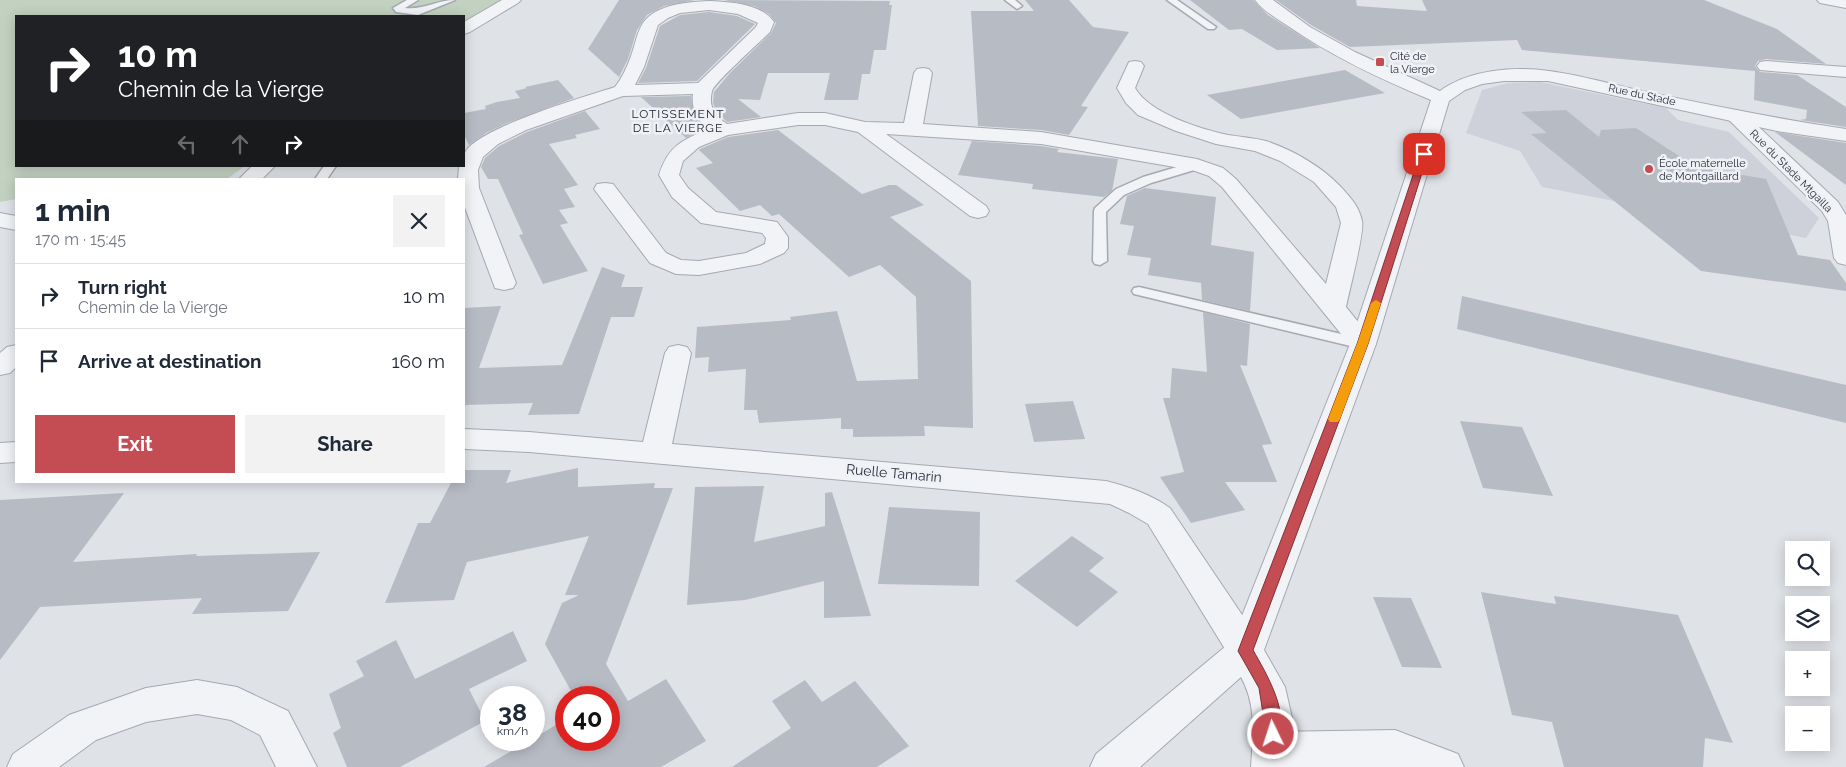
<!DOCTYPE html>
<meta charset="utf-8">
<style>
body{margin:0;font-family:Raleway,sans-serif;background:#f2f2f3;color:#1f2937;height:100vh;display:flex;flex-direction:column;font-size:19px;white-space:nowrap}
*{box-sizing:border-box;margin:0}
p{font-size:16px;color:#747a83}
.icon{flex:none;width:28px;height:28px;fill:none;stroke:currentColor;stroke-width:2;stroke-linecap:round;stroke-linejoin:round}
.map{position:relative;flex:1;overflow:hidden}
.drawer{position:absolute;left:15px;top:178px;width:450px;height:305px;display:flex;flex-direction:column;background:#fff;border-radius:0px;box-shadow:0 2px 12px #0003}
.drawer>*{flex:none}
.banner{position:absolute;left:15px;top:15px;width:450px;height:152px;border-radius:0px;box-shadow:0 2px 12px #0003;background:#202124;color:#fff;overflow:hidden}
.controls{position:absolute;left:1785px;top:541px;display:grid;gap:10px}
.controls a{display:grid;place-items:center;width:45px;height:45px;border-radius:0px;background:#fff;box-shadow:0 2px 12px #0003;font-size:25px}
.speed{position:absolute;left:480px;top:686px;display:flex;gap:10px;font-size:25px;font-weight:700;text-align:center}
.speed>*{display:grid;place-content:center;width:65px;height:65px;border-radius:50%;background:#fff;box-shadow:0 2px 12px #0003;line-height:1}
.speed small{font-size:12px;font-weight:400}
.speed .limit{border:8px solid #d22;background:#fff;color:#111}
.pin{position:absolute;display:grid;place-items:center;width:42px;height:42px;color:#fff;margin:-21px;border-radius:10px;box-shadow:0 2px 8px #0006}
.me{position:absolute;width:55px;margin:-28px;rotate:356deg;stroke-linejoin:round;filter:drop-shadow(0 0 4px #0008)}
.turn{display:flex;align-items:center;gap:18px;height:105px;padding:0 20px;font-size:22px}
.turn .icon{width:65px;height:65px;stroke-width:2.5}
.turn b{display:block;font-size:35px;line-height:42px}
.lanes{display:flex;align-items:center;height:48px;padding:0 20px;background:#0003;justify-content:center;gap:25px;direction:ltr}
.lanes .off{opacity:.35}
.round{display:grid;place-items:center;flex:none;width:52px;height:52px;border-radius:0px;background:#f2f2f3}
.head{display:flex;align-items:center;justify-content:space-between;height:85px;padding:0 20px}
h1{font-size:30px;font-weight:700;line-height:38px}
.cta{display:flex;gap:10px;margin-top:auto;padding:10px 20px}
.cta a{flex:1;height:58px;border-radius:0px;background:#c44d53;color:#fff;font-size:20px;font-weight:700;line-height:58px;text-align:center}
.cta a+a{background:#f2f2f3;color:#1f2937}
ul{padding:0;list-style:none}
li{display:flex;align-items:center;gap:15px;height:65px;padding:0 20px;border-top:1px solid #e0e1e3}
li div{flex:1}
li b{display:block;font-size:19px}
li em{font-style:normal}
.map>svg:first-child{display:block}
.built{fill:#ced1d9}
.green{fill:#c3d1c1}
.building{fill:#b7bbc4}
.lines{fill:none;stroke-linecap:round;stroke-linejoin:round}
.service-casing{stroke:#a5a9b1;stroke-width:3}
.minor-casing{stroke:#a5a9b1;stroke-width:2}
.tertiary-casing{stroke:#a5a9b1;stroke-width:2}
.service{fill:#f2f3f6;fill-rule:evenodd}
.minor{fill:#f2f3f6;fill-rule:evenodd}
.tertiary{fill:#f2f3f6;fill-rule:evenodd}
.route{fill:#c44d53;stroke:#7f3236}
.slow{fill:#f59e0b}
.poi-dot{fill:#c44d53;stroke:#eff1f5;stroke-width:2}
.labels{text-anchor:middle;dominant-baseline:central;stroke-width:5;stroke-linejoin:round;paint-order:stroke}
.far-poi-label{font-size:11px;fill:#292f3d;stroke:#eff1f5;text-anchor:start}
.far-street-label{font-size:11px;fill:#292f3d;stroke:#eff1f5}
.far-neighbourhood-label{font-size:12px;letter-spacing:1px;fill:#1c202e;stroke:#eff1f5}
.street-label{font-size:14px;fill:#292f3d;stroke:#eff1f5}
</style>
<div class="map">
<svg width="1846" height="767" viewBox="0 0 1846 767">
<rect width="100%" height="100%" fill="#dfe2e7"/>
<path class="built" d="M1540,82L1666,108L1678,120L1729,132L1819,218L1806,238L1542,187L1520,151L1466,133L1482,90L1508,83Z"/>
<path class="green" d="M0,0H505L464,24V16H16V166H245L227,179H16V199L0,202Z"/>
<path class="building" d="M619,0H695L664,6L647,15L637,30L628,59L619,77L588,49Z
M724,0L890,1L889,5H892L886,50H874L870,74H862L858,100H824L830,73H768L760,100L738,99L761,117L727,122L715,110L713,102L714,92L730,73L771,33L776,23L769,14L754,6Z
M1025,0H1069L1093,27L1129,32L1081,106L1088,107L1069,135L1041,130L978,126L971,11H1034Z
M1190,0H1253L1268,15L1320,48L1277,50L1242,29L1229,30Z
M1276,0H1356L1357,6L1427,11L1422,0H1704L1777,29L1826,64L1766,59L1758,61L1755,66L1760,72L1797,75L1846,107V127L1800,120L1806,119L1807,110L1754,100L1755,71L1522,50L1517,40L1350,47L1311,25Z
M709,12L737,16L755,24L697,81L638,83L646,68L660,26L680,15Z
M1345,70L1385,93L1241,119L1207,95Z
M558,80L574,98L507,123L486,133L469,145L464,135V113L486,109L485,106L497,102L520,98L515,91L527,88L525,87Z
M691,96L694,114L705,129L686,138L641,97Z
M1566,110L1599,137L1601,130L1636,128L1696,167L1766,179L1798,255L1830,260L1846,283V291L1701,271L1531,134L1547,133L1521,112Z
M585,111L600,129L575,135L577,138L549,144L578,185L564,189L575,207L559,210L568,223L560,225L588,271L543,284L519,235L523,234L498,179H488L481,167L485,158L499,146L527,132Z
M778,130L862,194L889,185H896L924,205L890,217L971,281L973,428L924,426L925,436L853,437V429H841V418L759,423L757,410H744L746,369L708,372L709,357L695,358L697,327L791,320L790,317L837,311L857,381L918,379L916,297L880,265L849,277L779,214L772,216L760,205L740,211L696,168L713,163L699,150L700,149L728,137Z
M1775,132L1846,143V185Z
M972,141L1041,146L1059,149L1057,152L1118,159L1112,191L1104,197L1032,189L1033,184L958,175Z
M1145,188L1216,197L1211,245L1254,252L1250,311L1202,300L1201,283L1148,275L1151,258L1127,255L1134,226L1120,224L1127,196Z
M602,267L625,275L621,287H643L634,317H611L579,414L528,415L533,403L464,405V308L501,306L479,368L562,365Z
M1462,296L1846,385V423L1457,329Z
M1203,312L1250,324L1247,366L1240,365L1272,444L1262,445L1277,482H1225L1245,510L1191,523L1160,477L1184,472L1163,398H1170L1172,368L1207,372Z
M1073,401L1085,439L1034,442L1025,404Z
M1460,421L1522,427L1553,496L1483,488Z
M578,468V487L655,483L654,488H673L606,664L628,701L666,679L706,741L661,767H484L530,740H534V738L566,719V740H609V698H575L545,644L562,603L579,595H565L589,536L467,562L454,600L385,603L418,523H430L452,481H464V470H511L506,483Z
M764,486L754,542L825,526V493L832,492L871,616L824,618V581L745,600L687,605L695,487Z
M124,493L73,562L197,554L196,556L320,552L288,611L192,614L202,598L40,607L0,660V500Z
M889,507L980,512L979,586L878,584Z
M1072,536L1104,558L1089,571L1118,592L1077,627L1015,581Z
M1481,592L1556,604L1554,596L1678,615L1733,743L1705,738L1703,767H1564L1552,722L1512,715Z
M1373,597L1411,598L1442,668L1402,667Z
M513,631L527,661L469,689L485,721L400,767H347L333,733L341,728L329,694L364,676L356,661L396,640L415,679Z
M805,680L822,702L855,681L909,746L877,767H732L791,728L772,701Z"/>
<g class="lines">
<defs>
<path id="service" d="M407,0H418L405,8C423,10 438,0 455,0L418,15L396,12L393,8Z
M1005,0H1015L1022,6L1017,9Z
M1167,0H1177L1216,27L1214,29H1208Z
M1197,161L1203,165L1201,168L1151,183L1124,195L1106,212L1107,261L1100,265L1095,264L1093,261L1094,211L1095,208L1116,189L1143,177Z
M324,166H336L327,179H315Z
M1139,287L1363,339L1368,341L1371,344L1368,347L1363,349L1134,294L1132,291L1134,288Z"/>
<path id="minor" d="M1817,0H1846V8L1820,3Z
M709,1C729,2 761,3 774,22L770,32C760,42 714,83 712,91C708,107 715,116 727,124L798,113H825L865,122L904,123L914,73L917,69L923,68L929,69L932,73L923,124L1041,132L1197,159L1223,168L1236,179L1326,284L1341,223L1336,207L1314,182L1280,161L1255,151L1216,144L1176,131L1138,115L1126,103L1117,88L1129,62L1135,61L1141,62L1144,66L1135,88C1149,113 1200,129 1228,135C1241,137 1254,138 1266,141C1293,150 1321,166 1340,186C1350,197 1359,206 1362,221C1365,231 1349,292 1346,307L1376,344L1372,350L1363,352L1354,350L1222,187L1209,176L1192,170L1041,144L886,134L986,206L989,211L986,216L978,218L970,216L858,132L825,125H798L728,135L699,147L683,161L679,175L688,188L716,212L777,222L788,237V248L784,253L760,264L699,275L676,274L650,263L594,189L597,184L605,183L613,184L666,253L681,260L699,261L746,253L765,244L766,238L762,233L701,223L672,197L659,175C668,146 682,140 709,129C697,121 691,108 693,94L623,96L526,130L498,144L483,157L478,170L479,188L516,283L513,288L504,290L495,288L464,205V179H458L459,166H464C464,163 463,158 464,155C471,129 588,96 615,87C622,78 627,67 631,56C635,45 637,32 643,23C656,4 688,2 709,1ZM709,10L738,14L758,23L756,27L698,83L635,85L644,67L658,25L668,18L680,13Z
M1766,61L1846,67V77L1760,70L1757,66L1760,62Z
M1736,110L1743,112L1838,202L1846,215V265L1838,263L1834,258L1828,221L1822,211L1729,120L1727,116L1729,112Z
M0,213L16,216V230L0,227Z
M678,345L687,347L691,353L672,444L1106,481C1129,487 1150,494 1170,508L1259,640L1264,651L1259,662L1246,666L1233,662L1148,524L1129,513L1110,504L529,452L464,449V429L529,432L643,442L665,353L669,347Z
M16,442V462L0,463V443Z
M197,680L237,687L288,711L317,767H276L260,735L231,720L197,714L146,722L96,740L59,767H7L13,754L69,715L146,688Z
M1395,730L1458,754L1464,767H1270L1259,763L1253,750L1259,737L1273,732Z"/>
<path id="tertiary" d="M502,0H521L518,3L470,32L464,34V22Z
M1255,0H1273L1310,27L1355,52L1440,91C1469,70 1513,66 1549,71C1580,75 1611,84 1642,91C1710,105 1777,119 1846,129V141L1777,131L1548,81H1504L1482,84L1465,90L1449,101L1376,344L1264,650L1285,687L1292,718L1291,767H1251C1253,736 1257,706 1241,677L1140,767H1090L1096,754L1232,641L1350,344L1431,100C1380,79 1331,56 1285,24C1275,17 1262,10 1255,0Z
M252,166H275L262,179H239Z
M16,345V367L10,373L0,375V353L7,347Z"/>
</defs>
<use href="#service" class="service-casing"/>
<use href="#minor" class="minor-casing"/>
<use href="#tertiary" class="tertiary-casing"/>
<use href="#service" class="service"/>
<use href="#minor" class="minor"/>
<use href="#tertiary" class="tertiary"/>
</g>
<path class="route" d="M1424,151L1428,154L1368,344L1253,650C1266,673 1290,713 1278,739L1273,741L1267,739L1259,688L1238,651L1357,344L1420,154Z"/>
<path class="slow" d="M1376,300L1381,303L1368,344L1340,419L1338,422H1330L1328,419L1357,344L1371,303Z"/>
<g class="poi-dot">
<rect x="1375" y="57" width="10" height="10" rx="2.5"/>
<circle cx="1649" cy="169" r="5"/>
</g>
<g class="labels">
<g class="far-poi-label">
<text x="1390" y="56">Cité de<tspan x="1390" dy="13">la Vierge</tspan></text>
<text x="1659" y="163">École maternelle<tspan x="1659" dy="13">de Montgaillard</tspan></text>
</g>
<g class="far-street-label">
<text transform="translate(1642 95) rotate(12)">Rue du Stade</text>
<text transform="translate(1791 171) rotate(45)">Rue du Stade Mtgailla</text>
</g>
<g class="far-neighbourhood-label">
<text x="678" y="114">LOTISSEMENT<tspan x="678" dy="14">DE LA VIERGE</tspan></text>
</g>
<g class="street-label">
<text transform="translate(894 473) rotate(5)">Ruelle Tamarin</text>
</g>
</g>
</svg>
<div class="controls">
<a><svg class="icon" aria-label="search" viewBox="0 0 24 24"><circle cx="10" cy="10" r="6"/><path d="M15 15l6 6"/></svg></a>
<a><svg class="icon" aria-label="layers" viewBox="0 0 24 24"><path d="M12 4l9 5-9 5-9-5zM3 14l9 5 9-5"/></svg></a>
<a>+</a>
<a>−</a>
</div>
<div class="speed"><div>38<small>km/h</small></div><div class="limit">40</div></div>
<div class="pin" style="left:1424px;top:154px;background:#d93025"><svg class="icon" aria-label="arrive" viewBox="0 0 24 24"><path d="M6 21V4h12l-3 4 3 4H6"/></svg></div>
<svg class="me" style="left:1273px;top:734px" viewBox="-20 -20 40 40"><circle r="17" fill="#c44d53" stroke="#fff" stroke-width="3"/><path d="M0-11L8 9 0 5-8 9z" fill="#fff"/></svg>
<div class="banner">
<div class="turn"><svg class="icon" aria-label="right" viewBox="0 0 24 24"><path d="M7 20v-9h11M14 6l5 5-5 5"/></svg><div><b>10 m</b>Chemin de la Vierge</div></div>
<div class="lanes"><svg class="icon off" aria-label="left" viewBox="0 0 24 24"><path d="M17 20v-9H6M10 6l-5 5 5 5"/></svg><svg class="icon off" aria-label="ahead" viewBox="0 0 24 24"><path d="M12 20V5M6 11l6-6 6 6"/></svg><svg class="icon" aria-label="right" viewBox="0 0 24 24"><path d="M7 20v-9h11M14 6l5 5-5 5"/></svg></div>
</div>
<section class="drawer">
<div class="head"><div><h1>1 min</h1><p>170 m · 15:45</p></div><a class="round"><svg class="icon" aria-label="close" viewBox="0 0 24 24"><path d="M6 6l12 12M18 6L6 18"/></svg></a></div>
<ul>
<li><svg class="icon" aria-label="right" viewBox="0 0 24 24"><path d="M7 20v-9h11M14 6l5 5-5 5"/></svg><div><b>Turn right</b><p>Chemin de la Vierge</p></div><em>10 m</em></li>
<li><svg class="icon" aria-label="arrive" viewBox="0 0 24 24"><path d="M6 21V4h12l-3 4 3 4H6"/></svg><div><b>Arrive at destination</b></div><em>160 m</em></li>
</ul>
<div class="cta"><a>Exit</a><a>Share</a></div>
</section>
</div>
